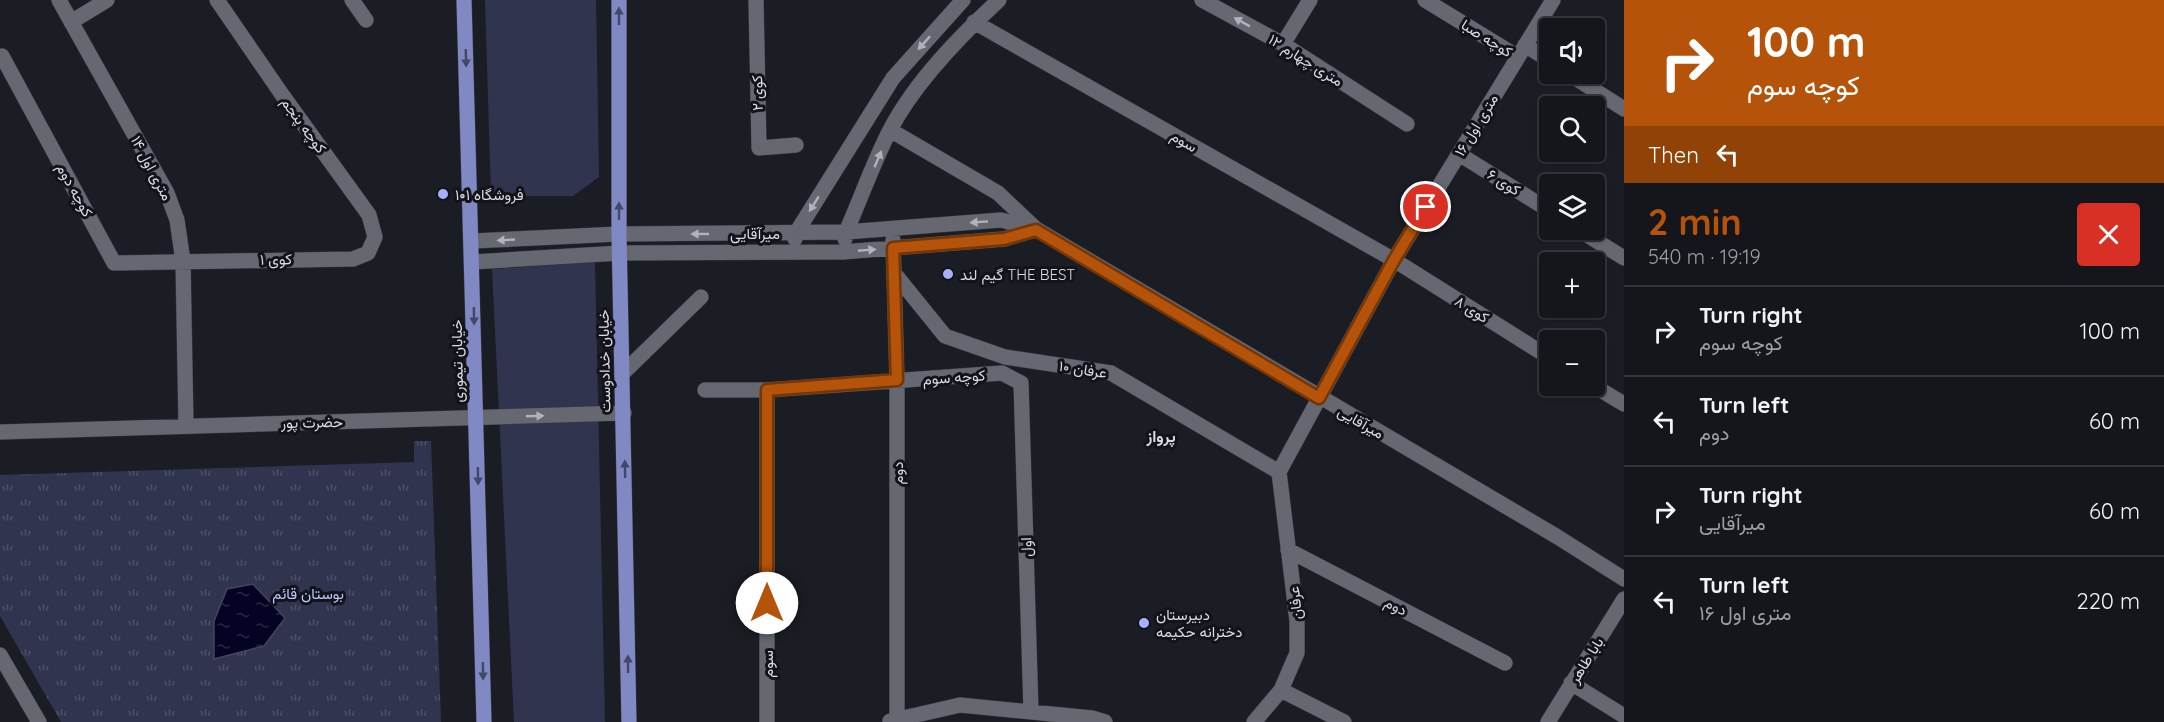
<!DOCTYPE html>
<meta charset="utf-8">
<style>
body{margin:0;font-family:Quicksand,Vazirmatn,sans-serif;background:#212329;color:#f1f3f6;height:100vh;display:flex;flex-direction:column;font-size:22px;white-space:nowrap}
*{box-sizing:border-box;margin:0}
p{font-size:20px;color:#9d9fa3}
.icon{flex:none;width:33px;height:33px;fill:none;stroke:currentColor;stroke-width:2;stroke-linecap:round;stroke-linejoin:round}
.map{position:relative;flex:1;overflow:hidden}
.drawer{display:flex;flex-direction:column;background:#14161c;width:540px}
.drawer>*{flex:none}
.hud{background:#b45309;color:#fff;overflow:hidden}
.controls{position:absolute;left:1539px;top:18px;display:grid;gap:12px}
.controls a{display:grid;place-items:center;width:66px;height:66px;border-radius:6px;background:#14161c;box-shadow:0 2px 4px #0004,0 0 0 2px #33353b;font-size:30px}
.pin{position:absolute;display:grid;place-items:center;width:51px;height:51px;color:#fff;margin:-26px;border:3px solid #fff;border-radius:50%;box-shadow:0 2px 6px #0007}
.me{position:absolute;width:66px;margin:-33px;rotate:0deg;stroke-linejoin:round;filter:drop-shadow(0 0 4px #0008)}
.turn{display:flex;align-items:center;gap:21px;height:126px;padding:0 24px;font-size:27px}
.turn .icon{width:78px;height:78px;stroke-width:2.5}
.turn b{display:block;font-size:42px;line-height:51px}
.then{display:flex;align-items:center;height:57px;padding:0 24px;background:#0003;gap:12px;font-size:22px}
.round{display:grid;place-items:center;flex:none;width:63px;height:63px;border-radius:6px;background:#212329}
.overview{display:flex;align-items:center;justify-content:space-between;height:102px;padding:0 24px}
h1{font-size:36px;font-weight:800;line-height:45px;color:#b45309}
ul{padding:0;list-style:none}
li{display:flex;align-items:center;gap:18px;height:90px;padding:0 24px;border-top:2px solid #33353b}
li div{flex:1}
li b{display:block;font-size:22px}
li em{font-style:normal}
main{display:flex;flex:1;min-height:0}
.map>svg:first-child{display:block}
.grass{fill:#30344e}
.park{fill:url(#park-tufts)}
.water{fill:url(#water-ripples);stroke:#45445c;stroke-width:1.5}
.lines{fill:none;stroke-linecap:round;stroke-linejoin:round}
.minor-casing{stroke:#393a41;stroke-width:16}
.major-casing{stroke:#393a41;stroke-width:16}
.minor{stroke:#656771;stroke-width:15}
.major{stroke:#8189c4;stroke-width:15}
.oneway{fill:#444867}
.oneway2{fill:#b1b3ba}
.route-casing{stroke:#753606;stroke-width:15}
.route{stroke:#b45309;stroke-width:10}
.poi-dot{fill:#a5b1fc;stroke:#12131b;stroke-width:2}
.labels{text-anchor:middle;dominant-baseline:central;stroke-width:6;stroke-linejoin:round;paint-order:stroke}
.street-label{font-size:15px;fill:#dadce1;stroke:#12131b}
.poi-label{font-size:15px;fill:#dadce1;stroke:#12131b;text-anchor:start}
.park-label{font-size:15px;fill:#bcc6fd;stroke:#12131b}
.neighbourhood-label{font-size:16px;font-weight:bold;fill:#dadce1;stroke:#12131b}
</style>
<main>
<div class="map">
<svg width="1624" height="722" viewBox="0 0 1624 722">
<defs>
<pattern id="park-tufts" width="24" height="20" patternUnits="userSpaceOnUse" patternTransform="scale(1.5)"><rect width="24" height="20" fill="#30344e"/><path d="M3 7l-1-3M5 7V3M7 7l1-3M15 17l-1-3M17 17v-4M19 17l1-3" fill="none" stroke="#4d5167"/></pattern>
<pattern id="water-ripples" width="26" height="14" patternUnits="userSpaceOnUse" patternTransform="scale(1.5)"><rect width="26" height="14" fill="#050323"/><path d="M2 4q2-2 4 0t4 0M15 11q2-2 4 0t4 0" fill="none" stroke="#292743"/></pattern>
</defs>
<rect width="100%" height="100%" fill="#1b1d25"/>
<path class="grass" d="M485,0H596L599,177L573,196H491Z
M595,262L605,722H514L492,269Z"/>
<path class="park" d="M414,441H431L441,722H61L0,616V475L414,462Z"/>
<path class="water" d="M253,584L285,618L264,646L214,659V621L227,589Z"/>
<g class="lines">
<defs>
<path id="minor" d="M59,0L167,193L177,220L183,261L186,425
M352,0L366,20
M756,0L759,148L796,145
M1202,0L1283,44L1407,124
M1425,0L1518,57
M71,22L107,0
M974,22L1394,260L1550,358
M1283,44L1310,0
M1525,45L1550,61
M2,56L114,263L353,259L368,253L375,237L369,215L283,96L217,0
M1569,74L1624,109
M890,130L998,193L1034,227
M1459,154L1550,211
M1579,230L1624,258
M795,239L796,233L893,78L963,0
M845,239L846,232C861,198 873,163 890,130C915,82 959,37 999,0
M893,240L897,380V719
M472,241L619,234L846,232L1001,220L1036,229L1556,536L1624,579
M473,262L620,253L843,252L1004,239L1035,230
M894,273L945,336L1005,357L1111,373L1279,472
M622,374L701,297
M1594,386L1624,404
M705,390H767L1002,373L1021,383L1031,711
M767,390V722
M0,432L624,413
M1279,472L1394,260L1553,0
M1288,550L1505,663
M0,655L39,722
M1571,683L1624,716
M1281,690L1344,722
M890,721L960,705L1092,718L1105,722
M1254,722L1281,690L1297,653V621L1279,472
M1548,722L1624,599"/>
<path id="major" d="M464,0L484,722
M619,0V234L629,722"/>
</defs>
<use href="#minor" class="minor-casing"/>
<use href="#major" class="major-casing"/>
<use href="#minor" class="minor"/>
<use href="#major" class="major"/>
</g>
<defs><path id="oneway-solid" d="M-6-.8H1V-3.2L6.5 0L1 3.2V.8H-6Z" transform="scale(1.5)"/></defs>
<g class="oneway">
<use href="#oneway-solid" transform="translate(619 16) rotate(-90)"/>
<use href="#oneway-solid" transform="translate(466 58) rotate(88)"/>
<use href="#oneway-solid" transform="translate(619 211) rotate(-90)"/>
<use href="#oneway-solid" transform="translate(474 316) rotate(89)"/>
<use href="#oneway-solid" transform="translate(625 469) rotate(-91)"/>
<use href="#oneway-solid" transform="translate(478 476) rotate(89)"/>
<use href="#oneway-solid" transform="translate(628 664) rotate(-91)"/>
<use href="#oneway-solid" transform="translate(483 671) rotate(89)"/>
</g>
<g class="oneway2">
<use href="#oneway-solid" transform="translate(1242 22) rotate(-151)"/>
<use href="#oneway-solid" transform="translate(924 43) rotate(132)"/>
<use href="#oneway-solid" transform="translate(878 159) rotate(-67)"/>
<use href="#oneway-solid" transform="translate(814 204) rotate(122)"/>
<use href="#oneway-solid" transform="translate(979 222) rotate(176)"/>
<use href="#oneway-solid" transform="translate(700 234) rotate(180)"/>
<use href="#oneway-solid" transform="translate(506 240) rotate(177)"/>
<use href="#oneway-solid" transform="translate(867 250) rotate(-5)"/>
<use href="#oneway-solid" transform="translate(535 416) rotate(-2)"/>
</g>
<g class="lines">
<defs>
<path id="route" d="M767,603V390L897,380L893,248L1004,239L1036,230L1319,398L1394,260L1426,207"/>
</defs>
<use href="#route" class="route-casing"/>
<use href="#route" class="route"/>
</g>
<g class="poi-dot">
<circle cx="443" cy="194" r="6"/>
<circle cx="948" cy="274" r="6"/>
<circle cx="1144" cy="623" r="6"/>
</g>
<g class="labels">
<g class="street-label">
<text transform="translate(1487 38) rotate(32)">کوچه صبا</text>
<text transform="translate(1306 60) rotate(32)">۱۲ متری چهارم</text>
<text transform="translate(757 93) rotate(-91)">کوی ۲</text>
<text transform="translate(304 125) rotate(54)">کوچه پنجم</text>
<text transform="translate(1476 125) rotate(-59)">۱۶ متری اول</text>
<text transform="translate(1184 141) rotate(30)">سوم</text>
<text transform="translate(152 168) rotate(62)">۱۴ متری اول</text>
<text transform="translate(1504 182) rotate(32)">کوی ۶</text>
<text transform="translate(75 190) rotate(61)">کوچه دوم</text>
<text x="755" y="233">میرآقایی</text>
<text transform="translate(276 259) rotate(-1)">کوی ۱</text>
<text transform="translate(1472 309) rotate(32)">کوی ۸</text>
<text transform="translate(457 361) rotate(-91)">خیابان تیموری</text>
<text transform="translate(604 361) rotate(-91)">خیابان خدادوست</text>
<text transform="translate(1083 369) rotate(9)">عرفان ۱۰</text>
<text transform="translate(954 377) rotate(-4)">کوچه سوم</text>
<text transform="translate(312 422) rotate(-1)">حضرت پور</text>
<text transform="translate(1361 422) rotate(30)">میرآقایی</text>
<text transform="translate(897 473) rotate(-90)">دوم</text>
<text transform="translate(1026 547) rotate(-92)">اول</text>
<text transform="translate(1295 603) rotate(-96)">عرفان</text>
<text transform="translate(1396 606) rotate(27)">دوم</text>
<text transform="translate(1586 660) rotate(-58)">بابا طاهر</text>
<text transform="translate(767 664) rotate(-90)">سوم</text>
</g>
<g class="poi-label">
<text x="455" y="194">فروشگاه ۱۰۱</text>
<text x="960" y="274">گیم لند THE BEST</text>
<text x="1156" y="614">دبیرستان<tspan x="1156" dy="17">دخترانه حکیمه</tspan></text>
</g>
<g class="park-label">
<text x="308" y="593">بوستان قائم</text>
</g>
<g class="neighbourhood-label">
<text x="1161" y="436">پرواز</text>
</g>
</g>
</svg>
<div class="controls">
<a><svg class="icon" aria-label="sound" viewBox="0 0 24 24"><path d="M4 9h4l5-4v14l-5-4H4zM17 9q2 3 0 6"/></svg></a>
<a><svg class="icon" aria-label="search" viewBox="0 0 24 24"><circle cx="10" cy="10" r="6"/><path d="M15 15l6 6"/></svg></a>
<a><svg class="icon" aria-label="layers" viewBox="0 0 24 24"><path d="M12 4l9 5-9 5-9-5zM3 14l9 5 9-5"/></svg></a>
<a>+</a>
<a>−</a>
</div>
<div class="pin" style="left:1426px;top:207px;background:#d93025"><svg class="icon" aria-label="arrive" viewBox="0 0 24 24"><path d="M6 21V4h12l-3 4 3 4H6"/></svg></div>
<svg class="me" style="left:767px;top:603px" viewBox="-20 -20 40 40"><circle r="19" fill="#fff"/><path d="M0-13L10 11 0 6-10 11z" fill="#b45309"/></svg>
</div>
<section class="drawer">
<div class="hud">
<div class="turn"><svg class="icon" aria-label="right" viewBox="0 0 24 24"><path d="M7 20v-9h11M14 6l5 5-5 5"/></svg><div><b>100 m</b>کوچه سوم</div></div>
<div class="then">Then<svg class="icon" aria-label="left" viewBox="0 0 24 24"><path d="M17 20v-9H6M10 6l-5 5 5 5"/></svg></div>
</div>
<div class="overview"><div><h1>2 min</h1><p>540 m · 19:19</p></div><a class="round" style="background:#d93025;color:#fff"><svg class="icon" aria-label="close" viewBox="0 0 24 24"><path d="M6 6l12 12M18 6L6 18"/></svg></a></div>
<ul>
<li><svg class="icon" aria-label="right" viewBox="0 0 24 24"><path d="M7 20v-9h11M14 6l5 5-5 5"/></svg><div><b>Turn right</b><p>کوچه سوم</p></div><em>100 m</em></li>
<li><svg class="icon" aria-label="left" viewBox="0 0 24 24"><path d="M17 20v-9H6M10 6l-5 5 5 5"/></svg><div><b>Turn left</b><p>دوم</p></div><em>60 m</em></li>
<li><svg class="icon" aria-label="right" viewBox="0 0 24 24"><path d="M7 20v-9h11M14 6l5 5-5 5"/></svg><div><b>Turn right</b><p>میرآقایی</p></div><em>60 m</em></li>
<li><svg class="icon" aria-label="left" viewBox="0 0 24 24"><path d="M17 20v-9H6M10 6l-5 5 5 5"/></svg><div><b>Turn left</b><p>۱۶ متری اول</p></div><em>220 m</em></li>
</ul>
</section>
</main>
